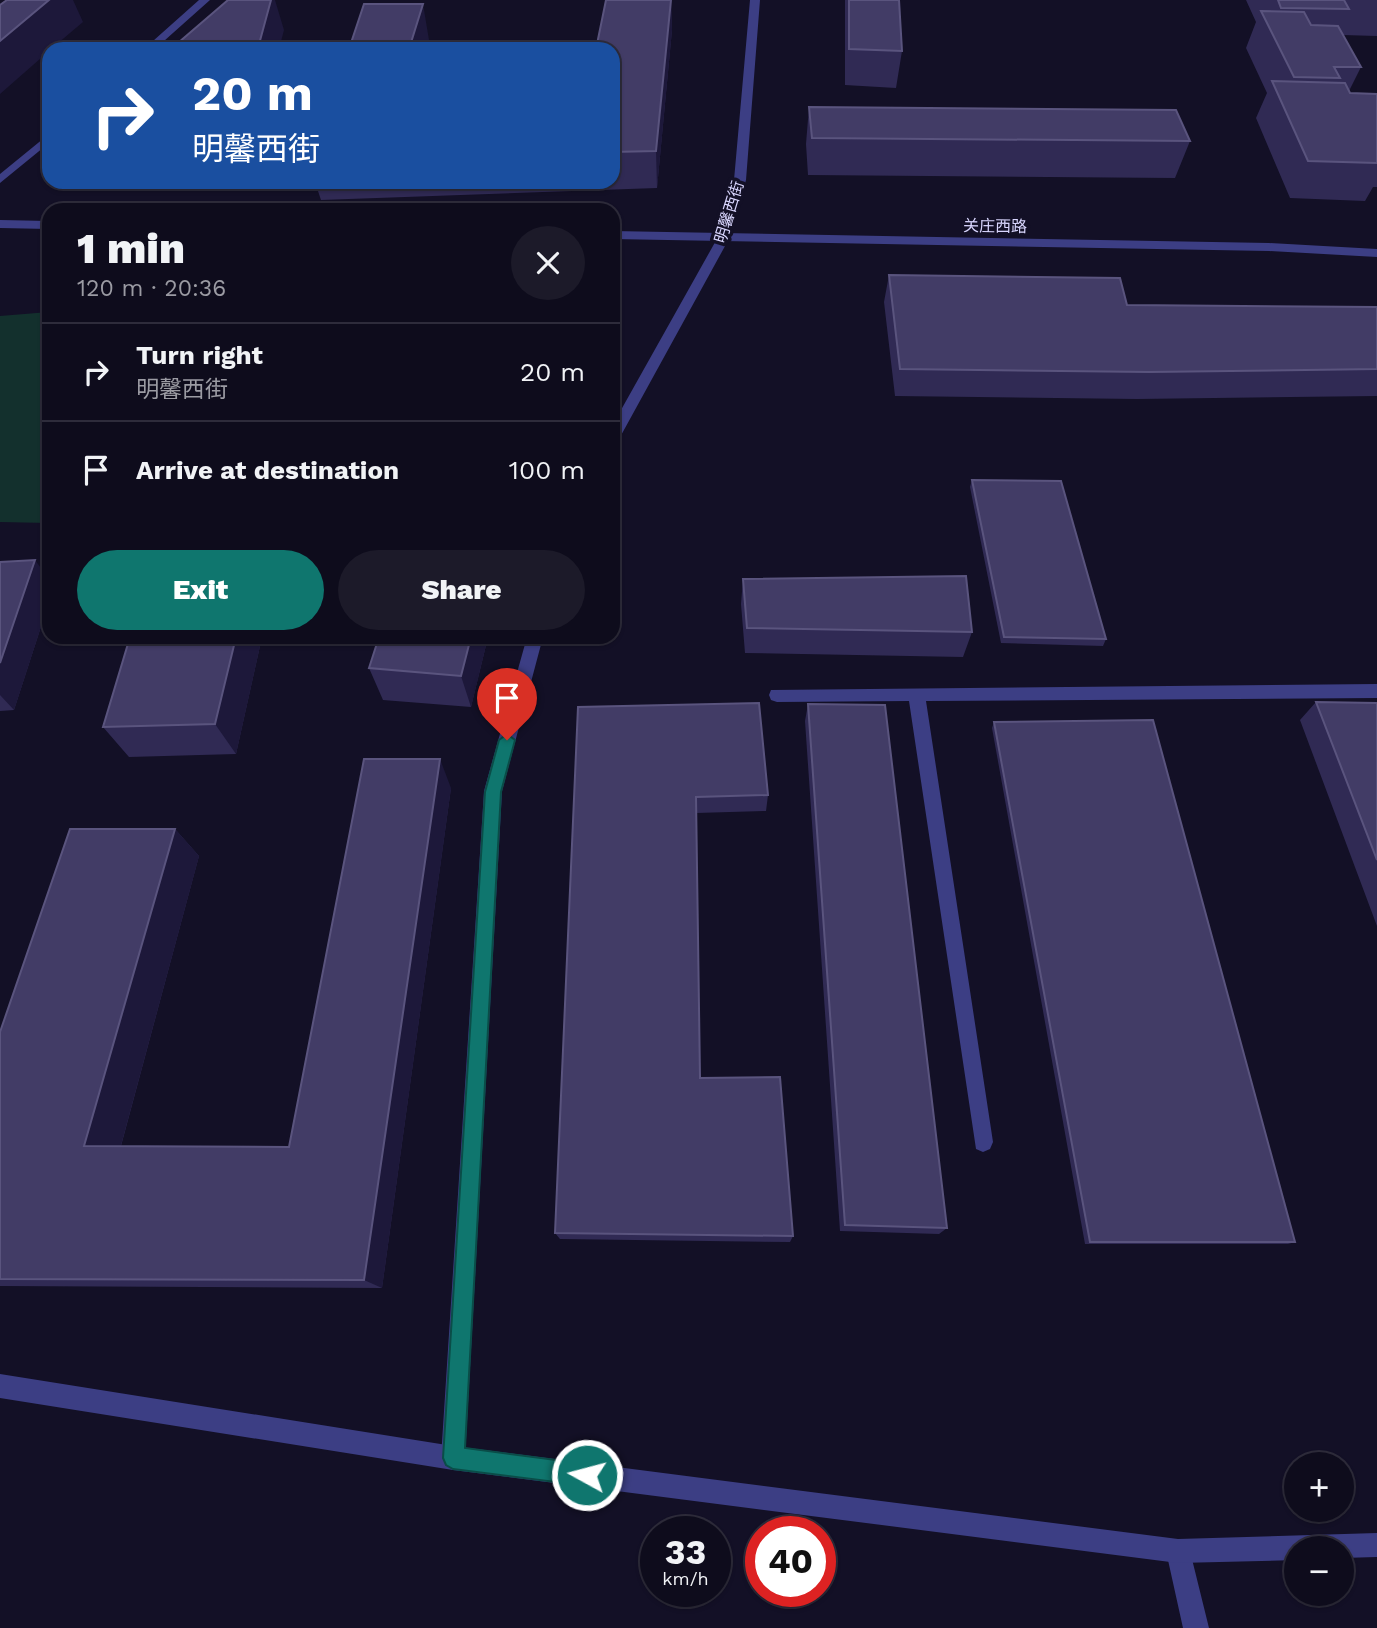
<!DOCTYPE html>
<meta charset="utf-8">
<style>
body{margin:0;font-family:"Work Sans","Noto Sans SC",sans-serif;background:#1c1a29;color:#f1f3f6;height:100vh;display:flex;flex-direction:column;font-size:26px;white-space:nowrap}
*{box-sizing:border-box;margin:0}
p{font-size:23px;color:#9b9ba3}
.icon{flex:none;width:38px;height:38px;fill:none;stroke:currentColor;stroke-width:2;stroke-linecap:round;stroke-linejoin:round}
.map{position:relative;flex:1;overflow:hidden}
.sheet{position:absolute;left:42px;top:203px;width:578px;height:441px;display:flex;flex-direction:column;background:#0e0c1c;border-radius:21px;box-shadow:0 2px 5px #0004,0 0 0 2px #2e2c3b}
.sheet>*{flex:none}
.banner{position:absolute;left:42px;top:42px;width:578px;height:147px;border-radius:21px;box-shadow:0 2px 5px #0004,0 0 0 2px #2e2c3b;background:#1a4fa0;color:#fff;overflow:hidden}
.controls{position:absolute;left:1284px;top:1452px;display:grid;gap:14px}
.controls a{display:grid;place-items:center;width:70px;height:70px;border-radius:50%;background:#0e0c1c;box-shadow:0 2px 5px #0004,0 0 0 2px #2e2c3b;font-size:35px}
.speed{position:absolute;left:640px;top:1516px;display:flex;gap:14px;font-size:35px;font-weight:700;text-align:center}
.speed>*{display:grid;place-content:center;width:91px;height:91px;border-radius:50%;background:#0e0c1c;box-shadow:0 2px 5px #0004,0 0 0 2px #2e2c3b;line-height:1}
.speed small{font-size:18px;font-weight:400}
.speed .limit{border:10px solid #d22;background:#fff;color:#111}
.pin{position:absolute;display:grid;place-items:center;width:60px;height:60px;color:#fff;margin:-72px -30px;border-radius:50% 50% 50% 0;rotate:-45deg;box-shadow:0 0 7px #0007}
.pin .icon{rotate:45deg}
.me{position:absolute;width:77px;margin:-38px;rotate:277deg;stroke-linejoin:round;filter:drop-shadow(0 0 5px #0008)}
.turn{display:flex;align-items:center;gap:24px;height:147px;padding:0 35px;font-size:32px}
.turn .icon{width:91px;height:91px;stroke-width:2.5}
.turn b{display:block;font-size:49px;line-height:60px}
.round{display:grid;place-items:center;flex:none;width:74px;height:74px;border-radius:37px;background:#1c1a29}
.overview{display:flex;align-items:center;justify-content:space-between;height:119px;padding:0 35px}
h1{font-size:42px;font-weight:800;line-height:52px}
.button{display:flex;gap:14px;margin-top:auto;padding:14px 35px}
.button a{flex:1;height:80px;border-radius:42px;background:#0f766e;color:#fff;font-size:28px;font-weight:800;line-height:80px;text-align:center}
.button a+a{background:#1c1a29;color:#f1f3f6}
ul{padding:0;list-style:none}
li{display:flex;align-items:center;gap:21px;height:98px;padding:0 35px;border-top:2px solid #2e2c3b}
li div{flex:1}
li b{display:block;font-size:26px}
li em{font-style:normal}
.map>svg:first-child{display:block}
.green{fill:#13302d}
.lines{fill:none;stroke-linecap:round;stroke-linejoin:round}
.minor{fill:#3c3e84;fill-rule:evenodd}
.tertiary{fill:#3c3e84;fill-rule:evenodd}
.wall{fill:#302a54}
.shaded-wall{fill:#1d183a}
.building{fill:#423c66;stroke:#5a547e;stroke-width:2}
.route{fill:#0f766e;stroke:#0a4d48;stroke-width:2}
.labels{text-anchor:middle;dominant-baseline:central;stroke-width:7;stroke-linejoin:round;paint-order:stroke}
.far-street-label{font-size:16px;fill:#d9d6fe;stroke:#131026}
</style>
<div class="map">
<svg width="1377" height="1628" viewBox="0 0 1377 1628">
<rect width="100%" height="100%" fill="#131026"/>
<path class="green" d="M49,312V523L0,522V316Z"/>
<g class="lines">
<path class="minor" d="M750,0H760L746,180L730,237L619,439L612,444V426L718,237L734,180Z
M527,637H543L502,791L465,1458L461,1466L453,1470L445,1466L441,1458L484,791Z
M1377,684V698L926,701L993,1142L990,1149L983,1152L976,1149L909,701L777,702L771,700L769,695L771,690Z
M1178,1539L1187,1542L1190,1551L1209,1628H1183L1166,1551L1169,1542Z"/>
<path class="tertiary" d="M199,0H210L155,49H144Z
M49,134V143L0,183V174Z
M0,220L49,221V229L0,228Z
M612,231L1269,243L1377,249V257L1269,251L612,239Z
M0,1374L453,1446L1178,1539L1377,1533V1557L1342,1558V1549H1297V1560L1178,1563L453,1470L0,1398Z"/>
</g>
<path class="wall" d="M606,0H671L672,30L657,188L321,200L315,182H612V49Z
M845,0H899L902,51L896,88L845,85Z
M1246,0H1377V36L1343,35L1361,67L1349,91L1350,93L1377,94V187H1373L1365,201L1290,198L1256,118L1267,93L1246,48L1256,22Z
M809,107L1190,141L1175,178L808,175L806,144Z
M889,275L1127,305L1377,307V396L1137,399L895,396L884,302Z
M972,480L1106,639L1103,646L1001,643L970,487Z
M0,562L49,579V602L14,710L0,711Z
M743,579L972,632L963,657L745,653L741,604Z
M130,637H262L236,754L129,757L103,727Z
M488,637L471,707L383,700L369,668Z
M1316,702L1377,703V926L1300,720Z
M808,704L947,1228L939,1234L840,1231L805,721Z
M578,707L768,795L766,811L696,813L700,1078L793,1236L790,1242L560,1239L555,1233Z
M994,722L1295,1242L1288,1244H1085L992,728Z
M451,788L382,1288L0,1286V1032L175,829L199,856L121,1146L289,1147Z"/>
<path class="shaded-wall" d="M49,0H73L83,22L51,49H49V51L0,94V41Z
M271,0H275L284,30L279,49H258Z
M671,0L672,30L657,188L656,151Z
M423,4L429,40L427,49H409Z
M35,560L49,579V602L14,710L0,695V663Z
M236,637H262L236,754L215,724Z
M471,637H488L471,707L461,676Z
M440,759L451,788L382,1288L364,1280Z
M175,829L199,856L117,1160L84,1146Z"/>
<path class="building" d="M7,0H49L0,41V5Z
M228,0H271L258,48L171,49Z
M606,0H671L656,151L612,152V49H596Z
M849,0H899L902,51L849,49Z
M1278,0H1344L1349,9L1281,8Z
M364,4H423L409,49H349Z
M1261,11L1304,12L1311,25L1338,26L1361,67H1334L1340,78L1294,77Z
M1272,81L1345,83L1350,93L1377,94V163L1308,161Z
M809,107L1176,110L1190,141L812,138Z
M889,275L1120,278L1127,305L1377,307V369L1149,372L900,369Z
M972,480L1061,481L1106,639L1004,637Z
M35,560L0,663V562Z
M966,576L972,632L747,628L743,579Z
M130,637H236L215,724L103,727Z
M379,637H471L461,676L369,668Z
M1316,702L1377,703V860Z
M759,703L768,795L696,797L700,1078L780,1077L793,1236L555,1233L578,707Z
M808,704L885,705L947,1228L845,1225Z
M1153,720L1295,1242H1090L994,722Z
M364,759H440L364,1280L0,1279V1032L70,829H175L84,1146L289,1147Z"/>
<path class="route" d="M507,734L515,740L501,792L465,1448L587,1464L595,1467L598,1475L595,1483L587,1486L453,1469L446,1465L443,1458L485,792L499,740Z"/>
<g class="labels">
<g class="far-street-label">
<text transform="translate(729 212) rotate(-73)">明馨西街</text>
<text transform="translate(995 226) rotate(1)">关庄西路</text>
</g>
</g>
</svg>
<div class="controls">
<a>+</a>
<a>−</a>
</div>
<div class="speed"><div>33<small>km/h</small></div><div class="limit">40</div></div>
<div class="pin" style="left:507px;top:740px;background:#d93025"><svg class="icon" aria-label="arrive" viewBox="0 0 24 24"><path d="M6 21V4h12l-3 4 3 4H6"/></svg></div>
<svg class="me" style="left:587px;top:1475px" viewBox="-20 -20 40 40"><circle r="17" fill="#0f766e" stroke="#fff" stroke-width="3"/><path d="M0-11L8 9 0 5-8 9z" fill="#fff"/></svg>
<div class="banner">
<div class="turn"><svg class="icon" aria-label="right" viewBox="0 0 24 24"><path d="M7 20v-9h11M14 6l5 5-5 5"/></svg><div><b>20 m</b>明馨西街</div></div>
</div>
<section class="sheet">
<div class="overview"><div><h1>1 min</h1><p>120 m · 20:36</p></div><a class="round"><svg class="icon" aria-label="close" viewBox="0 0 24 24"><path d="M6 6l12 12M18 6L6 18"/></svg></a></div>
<ul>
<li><svg class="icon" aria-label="right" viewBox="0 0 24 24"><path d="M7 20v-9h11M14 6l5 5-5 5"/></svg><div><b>Turn right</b><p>明馨西街</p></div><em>20 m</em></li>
<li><svg class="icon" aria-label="arrive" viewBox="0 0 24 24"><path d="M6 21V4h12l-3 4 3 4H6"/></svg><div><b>Arrive at destination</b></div><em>100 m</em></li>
</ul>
<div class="button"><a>Exit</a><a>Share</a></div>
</section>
</div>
